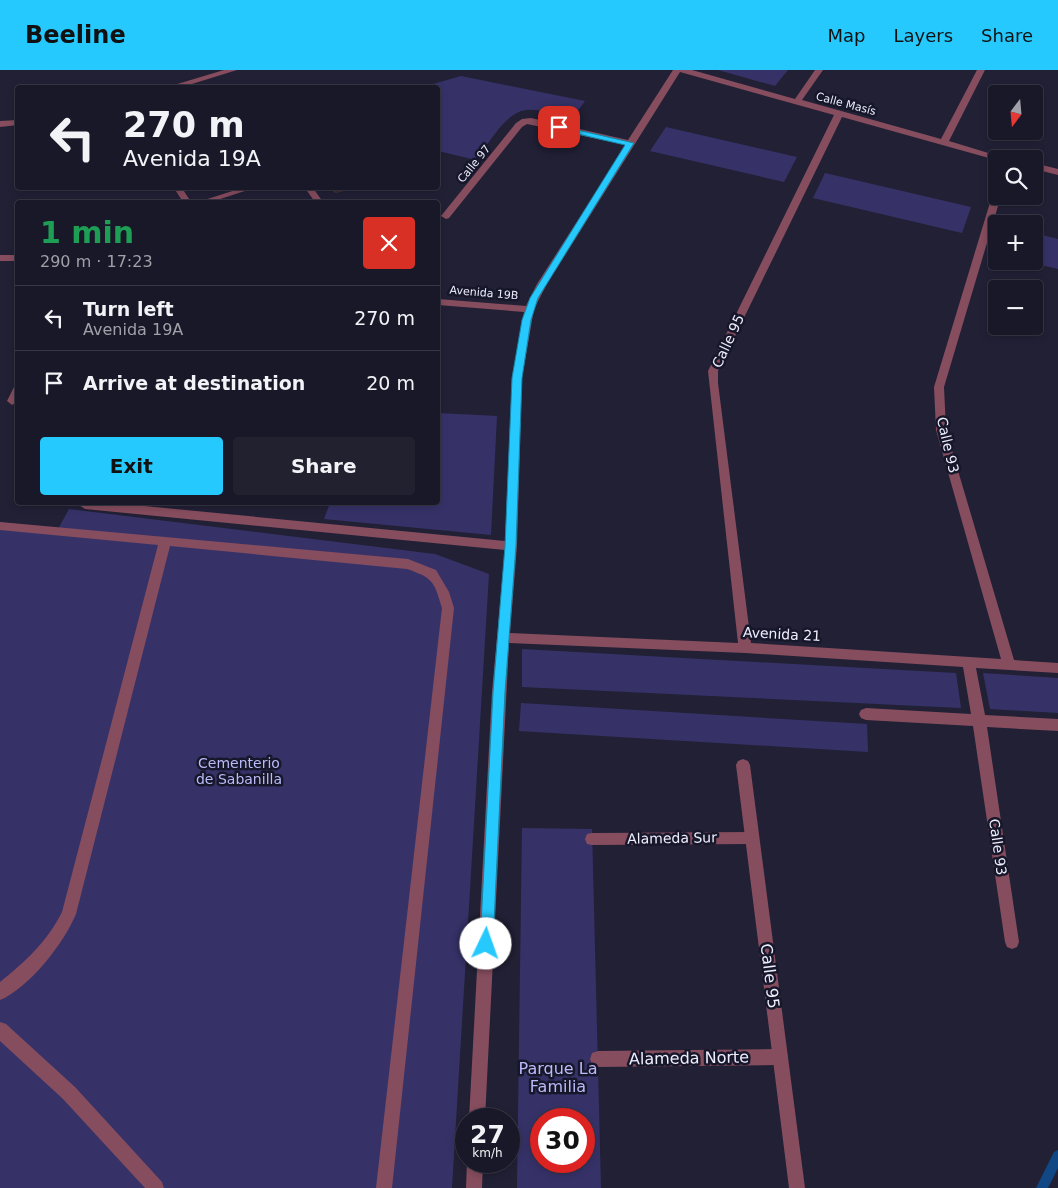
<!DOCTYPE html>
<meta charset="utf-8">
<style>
body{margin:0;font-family:"DejaVu Sans",sans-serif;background:#222130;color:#f1f3f6;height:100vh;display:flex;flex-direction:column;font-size:19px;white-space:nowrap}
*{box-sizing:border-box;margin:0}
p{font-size:16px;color:#9fa0a8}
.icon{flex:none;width:28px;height:28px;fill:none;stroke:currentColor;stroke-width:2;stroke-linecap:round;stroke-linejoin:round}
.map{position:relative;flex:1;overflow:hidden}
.panel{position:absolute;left:15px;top:130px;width:425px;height:305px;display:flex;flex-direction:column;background:#191828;border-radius:5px;box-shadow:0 2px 8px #0003,0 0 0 1px #373745}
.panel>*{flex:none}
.guide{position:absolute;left:15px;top:15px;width:425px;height:105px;border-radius:5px;box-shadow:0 2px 8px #0003,0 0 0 1px #373745;background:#191828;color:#f1f3f6;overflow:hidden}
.needle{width:32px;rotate:196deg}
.buttons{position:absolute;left:988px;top:15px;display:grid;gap:10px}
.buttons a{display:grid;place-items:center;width:55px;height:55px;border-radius:5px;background:#191828;box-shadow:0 2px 8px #0003,0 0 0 1px #373745;font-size:25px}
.speed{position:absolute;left:455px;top:1038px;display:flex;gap:10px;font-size:25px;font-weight:700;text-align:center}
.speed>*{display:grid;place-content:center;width:65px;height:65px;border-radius:50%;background:#191828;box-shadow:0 2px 8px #0003,0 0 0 1px #373745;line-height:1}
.speed small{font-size:12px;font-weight:400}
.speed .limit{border:8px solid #d22;background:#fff;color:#111}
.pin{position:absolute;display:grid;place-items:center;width:42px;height:42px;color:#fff;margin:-21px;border-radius:10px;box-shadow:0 2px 8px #0006}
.me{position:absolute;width:55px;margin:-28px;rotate:3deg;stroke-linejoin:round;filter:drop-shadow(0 0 4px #0008)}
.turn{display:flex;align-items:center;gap:18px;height:105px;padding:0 25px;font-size:22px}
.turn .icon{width:65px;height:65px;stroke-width:2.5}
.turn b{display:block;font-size:35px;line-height:42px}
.round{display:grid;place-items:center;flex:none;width:52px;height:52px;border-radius:5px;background:#222130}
.head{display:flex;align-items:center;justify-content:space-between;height:85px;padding:0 25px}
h1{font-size:30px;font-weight:800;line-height:38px;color:#1e9e55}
.cta{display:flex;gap:10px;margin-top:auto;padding:10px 25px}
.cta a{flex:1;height:58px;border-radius:5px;background:#25c9fe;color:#111;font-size:20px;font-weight:800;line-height:58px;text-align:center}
.cta a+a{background:#222130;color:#f1f3f6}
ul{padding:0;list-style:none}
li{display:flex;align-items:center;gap:15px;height:65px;padding:0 25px;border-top:1px solid #373745}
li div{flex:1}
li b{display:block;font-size:19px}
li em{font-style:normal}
header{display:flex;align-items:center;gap:30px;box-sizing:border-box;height:70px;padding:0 25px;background:#25c9fe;color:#111}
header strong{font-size:24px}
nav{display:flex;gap:28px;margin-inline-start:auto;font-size:18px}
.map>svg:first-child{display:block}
.green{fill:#363268;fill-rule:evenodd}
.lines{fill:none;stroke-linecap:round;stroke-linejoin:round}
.stream{fill:#104784;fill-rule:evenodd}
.service{fill:#864d5e;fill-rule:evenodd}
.minor{fill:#864d5e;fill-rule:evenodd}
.wall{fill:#563f3a}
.shaded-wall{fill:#3a2b2f}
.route{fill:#25c9fe;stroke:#1883a5}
.labels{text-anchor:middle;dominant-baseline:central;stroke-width:5;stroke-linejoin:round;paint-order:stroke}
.far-street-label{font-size:11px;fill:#ededfc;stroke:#17172b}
.street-label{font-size:14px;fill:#ededfc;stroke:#17172b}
.park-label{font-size:14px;fill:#babaf8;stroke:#17172b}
.near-street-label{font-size:16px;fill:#ededfc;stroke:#17172b}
.near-park-label{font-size:16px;fill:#babaf8;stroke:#17172b}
</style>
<header>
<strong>Beeline</strong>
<nav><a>Map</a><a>Layers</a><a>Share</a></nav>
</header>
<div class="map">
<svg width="1058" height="1118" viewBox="0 0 1058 1118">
<rect width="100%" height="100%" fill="#212035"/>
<path class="green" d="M718,0H788L775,16Z
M461,6L585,31L572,49C558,46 540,38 526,40C504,43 489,74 476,90L438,81V18H419Z
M666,57L797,87L784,112L650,81Z
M825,103L971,137L962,163L813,128Z
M1034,163L1058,169V199L1024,191H1034Z
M438,343L497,346L491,465L324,449L330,433L438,432Z
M69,439L435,484L489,504L452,1118H0V452L58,459Z
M522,579L956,603L961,638L522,617Z
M983,603L1058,608V643L990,639Z
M521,633L867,654L868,682L519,661Z
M522,758L592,759L601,1118H517ZM541,1049H584V1091H541Z"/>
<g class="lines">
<path class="stream" d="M1058,1080V1098L1048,1118H1036L1054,1082Z"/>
<path class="service" d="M0,452L408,489L436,500L449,522L454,538L392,1118H376L442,538C434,511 433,508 407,499L170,476L76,844C64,873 29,918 0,930V912C25,892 47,872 62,842L158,475L0,460Z
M752,762L757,763L759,768L757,773L752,774L592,775L587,774L585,769L587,764L592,763Z
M0,952L6,954L75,1017L162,1112L164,1118H145L63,1029L0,971Z
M780,979L786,981L788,987L786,993L780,995L598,997L592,995L590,989L592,983L598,981Z"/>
<path class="minor" d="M224,0H237L179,18H164Z
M673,0H692L795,29L815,0H823L802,30L941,69L977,0H985L949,71L1008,89L996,90L842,47L718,301V313L751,573L1001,589L936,360L934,317L992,126L996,123V126H1001L944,317L946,360L1014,590L1058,593V603L976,598L985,645L1058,649V661L987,657L1019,872L1017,877L1012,879L1007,877L1005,872L973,656L866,650L861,648L859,644L861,640L866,638L971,644L963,597L745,583L509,573L485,1049H469L492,622L505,480L85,439L79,435L81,432H103L505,471L512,308L524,242L438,235V229L526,236L537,214L626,75L527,54L522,57L449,148L446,149L441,146L516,53L522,49L531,48L628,70ZM680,2L834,45L708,301L738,573L510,563L517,476L522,308L534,239L547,214Z
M18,50V55L0,57V51Z
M1034,93L1058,99V105L1034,99Z
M174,118H182L191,132H183Z
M242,118H254L211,132H198Z
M305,118H313L323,132H315Z
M0,185H18V191H0Z
M14,317H18V331L12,335L7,331Z
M743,689L748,691L750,695L805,1118H789L736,695L738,691Z
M467,1091H483L482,1118H466Z"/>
</g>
<path class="wall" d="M331,118H356L335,123Z"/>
<path class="shaded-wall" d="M438,71L439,81L438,85Z
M335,118H356L335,123Z"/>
<path class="route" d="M556,55L634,73L538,228L531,250L522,308L516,476L505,622L493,874L491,879L486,881L482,879L480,874L493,622L505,476L512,308L522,250L530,228L625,75L556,59Z"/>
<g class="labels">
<g class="far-street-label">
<text transform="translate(846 34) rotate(15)">Calle Masís</text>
<text transform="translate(474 94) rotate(-51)">Calle 97</text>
<text transform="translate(484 223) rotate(5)">Avenida 19B</text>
</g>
<g class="street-label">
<text transform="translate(728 271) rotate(-65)">Calle 95</text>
<text transform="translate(948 375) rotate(77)">Calle 93</text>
<text transform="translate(782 564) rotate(3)">Avenida 21</text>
<text transform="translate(672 768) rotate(-1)">Alameda Sur</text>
<text transform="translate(998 777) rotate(82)">Calle 93</text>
</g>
<g class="park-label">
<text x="239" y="693">Cementerio<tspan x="239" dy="16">de Sabanilla</tspan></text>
</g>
<g class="near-street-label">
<text transform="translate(770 906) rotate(83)">Calle 95</text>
<text transform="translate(689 988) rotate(-1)">Alameda Norte</text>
</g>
<g class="near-park-label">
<text x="558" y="998">Parque La<tspan x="558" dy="18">Familia</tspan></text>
</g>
</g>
</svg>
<div class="buttons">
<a><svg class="needle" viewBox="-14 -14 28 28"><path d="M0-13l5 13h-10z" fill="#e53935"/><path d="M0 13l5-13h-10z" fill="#9fa0a8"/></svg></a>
<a><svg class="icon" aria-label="search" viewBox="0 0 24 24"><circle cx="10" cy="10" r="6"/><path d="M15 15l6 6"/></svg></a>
<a>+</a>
<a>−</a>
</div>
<div class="speed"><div>27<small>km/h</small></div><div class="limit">30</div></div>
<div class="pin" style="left:559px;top:57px;background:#d93025"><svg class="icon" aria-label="arrive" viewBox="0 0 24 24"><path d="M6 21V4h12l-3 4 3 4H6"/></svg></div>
<svg class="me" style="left:486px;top:874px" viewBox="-20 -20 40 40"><circle r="19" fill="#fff"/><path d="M0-13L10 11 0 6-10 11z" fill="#25c9fe"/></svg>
<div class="guide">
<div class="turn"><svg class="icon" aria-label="left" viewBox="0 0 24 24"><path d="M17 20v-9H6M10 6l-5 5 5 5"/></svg><div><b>270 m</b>Avenida 19A</div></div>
</div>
<section class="panel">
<div class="head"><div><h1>1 min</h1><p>290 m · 17:23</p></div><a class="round" style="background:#d93025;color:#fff"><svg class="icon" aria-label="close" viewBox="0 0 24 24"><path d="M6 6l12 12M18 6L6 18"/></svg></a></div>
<ul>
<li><svg class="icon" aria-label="left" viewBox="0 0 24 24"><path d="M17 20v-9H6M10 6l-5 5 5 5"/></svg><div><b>Turn left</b><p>Avenida 19A</p></div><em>270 m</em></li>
<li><svg class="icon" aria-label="arrive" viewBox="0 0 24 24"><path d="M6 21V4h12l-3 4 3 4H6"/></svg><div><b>Arrive at destination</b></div><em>20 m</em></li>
</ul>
<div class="cta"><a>Exit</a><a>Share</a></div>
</section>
</div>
